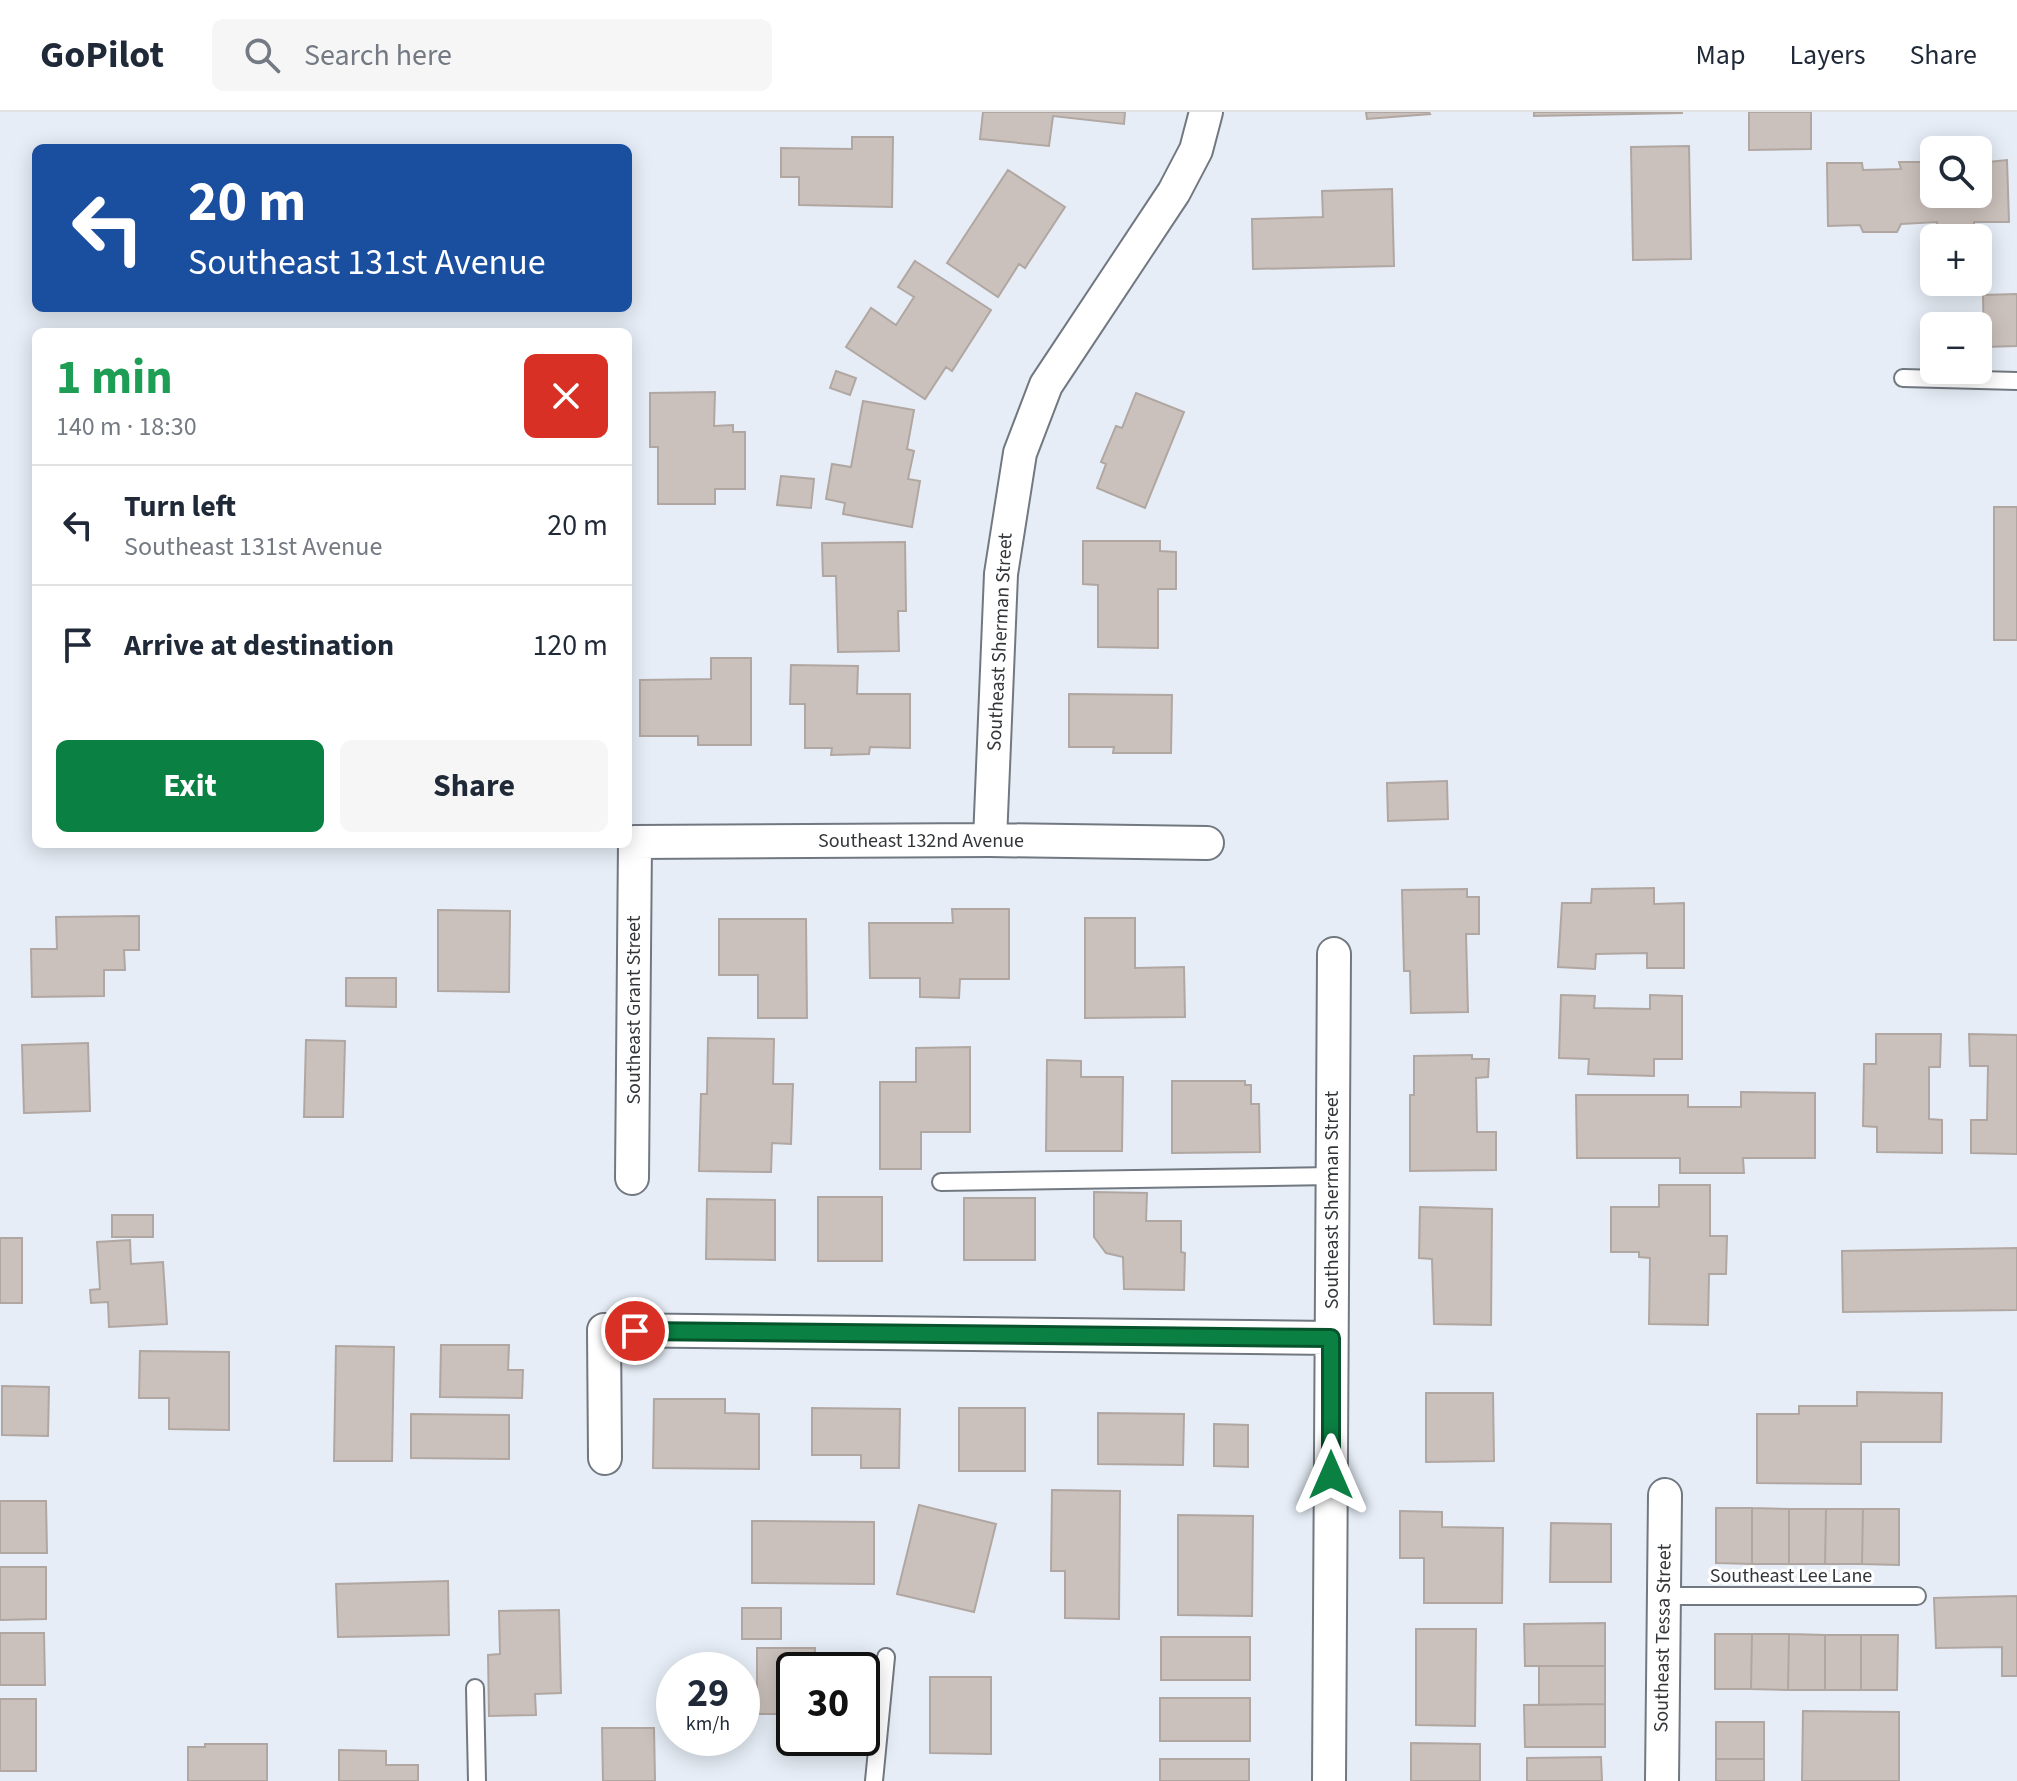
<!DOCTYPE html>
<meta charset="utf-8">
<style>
body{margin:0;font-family:"Source Sans 3",sans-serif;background:#f6f6f7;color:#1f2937;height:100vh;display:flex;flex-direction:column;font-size:30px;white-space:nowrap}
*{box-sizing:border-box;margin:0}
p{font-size:26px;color:#747a83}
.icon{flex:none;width:44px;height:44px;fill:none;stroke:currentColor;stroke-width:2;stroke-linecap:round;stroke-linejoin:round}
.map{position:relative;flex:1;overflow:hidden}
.details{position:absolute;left:32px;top:216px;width:600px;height:520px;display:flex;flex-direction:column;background:#fff;border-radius:12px;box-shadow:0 4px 20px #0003}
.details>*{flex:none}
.top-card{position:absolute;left:32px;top:32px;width:600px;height:168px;border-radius:12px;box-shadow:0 4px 20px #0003;background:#1a4fa0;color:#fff;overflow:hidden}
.controls{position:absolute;left:1920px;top:24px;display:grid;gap:16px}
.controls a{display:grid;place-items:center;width:72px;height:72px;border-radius:12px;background:#fff;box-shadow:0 4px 20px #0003;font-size:40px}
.speed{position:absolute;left:656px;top:1540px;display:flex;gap:16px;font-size:40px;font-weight:700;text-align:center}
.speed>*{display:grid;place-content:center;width:104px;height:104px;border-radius:50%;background:#fff;box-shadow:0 4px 20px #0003;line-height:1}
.speed small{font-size:20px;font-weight:400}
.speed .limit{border:4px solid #111;border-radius:12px;background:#fff;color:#111}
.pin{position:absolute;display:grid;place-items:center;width:68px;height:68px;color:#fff;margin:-34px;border:4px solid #fff;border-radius:50%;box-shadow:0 2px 8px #0007}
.me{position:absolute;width:88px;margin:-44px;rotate:0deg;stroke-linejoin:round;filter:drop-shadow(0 0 6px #0008)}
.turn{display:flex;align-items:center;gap:28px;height:168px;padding:0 24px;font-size:36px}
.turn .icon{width:104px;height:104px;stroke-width:2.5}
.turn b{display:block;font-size:56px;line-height:68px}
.round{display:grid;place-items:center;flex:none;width:84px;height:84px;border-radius:12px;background:#f6f6f7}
.summary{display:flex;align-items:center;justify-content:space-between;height:136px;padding:0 24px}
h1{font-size:48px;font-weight:700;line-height:60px;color:#1e9e55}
.button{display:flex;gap:16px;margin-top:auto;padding:16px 24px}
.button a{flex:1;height:92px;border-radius:12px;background:#0b8043;color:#fff;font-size:32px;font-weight:700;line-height:92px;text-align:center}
.button a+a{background:#f6f6f7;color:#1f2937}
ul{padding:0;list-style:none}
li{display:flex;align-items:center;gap:24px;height:120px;padding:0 24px;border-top:2px solid #e0e1e3}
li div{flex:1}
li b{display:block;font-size:30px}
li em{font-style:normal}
header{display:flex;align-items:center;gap:48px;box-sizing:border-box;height:112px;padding:0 40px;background:#fff;border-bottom:2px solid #e0e1e3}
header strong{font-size:38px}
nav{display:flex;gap:44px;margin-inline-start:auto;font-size:28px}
.search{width:560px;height:72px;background:#f6f6f7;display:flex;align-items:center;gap:20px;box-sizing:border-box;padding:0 28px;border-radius:12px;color:#747a83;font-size:30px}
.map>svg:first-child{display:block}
.building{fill:#cbc1bc;stroke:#b1a7a2;stroke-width:2}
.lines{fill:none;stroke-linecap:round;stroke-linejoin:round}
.service-casing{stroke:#727880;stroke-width:20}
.minor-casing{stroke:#727880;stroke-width:36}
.service{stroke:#fff;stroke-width:16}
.minor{stroke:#fff;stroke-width:32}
.route-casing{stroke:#07532c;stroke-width:20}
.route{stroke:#0b8043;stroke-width:14}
.labels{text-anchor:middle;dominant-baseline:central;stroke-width:6;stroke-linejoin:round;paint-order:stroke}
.street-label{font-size:20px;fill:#333639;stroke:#fff}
</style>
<header>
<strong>GoPilot</strong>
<div class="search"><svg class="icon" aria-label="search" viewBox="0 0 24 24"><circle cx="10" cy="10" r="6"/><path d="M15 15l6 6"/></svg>Search here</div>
<nav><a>Map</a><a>Layers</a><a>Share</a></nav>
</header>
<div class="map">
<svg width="2017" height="1669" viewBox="0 0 2017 1669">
<rect width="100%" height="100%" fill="#e6edf6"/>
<path class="building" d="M983,0H1125L1124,12L1053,4L1049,34L980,27Z
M1366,0H1429L1430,2L1367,7Z
M1534,0H1682V1L1534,4Z
M1749,0H1811V37L1749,38Z
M852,25H893L892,95L799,93V65H781V36L852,37Z
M1689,34L1691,147L1633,148L1631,35Z
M2007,48L2009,110H1974V118L1937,119V110L1901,112L1897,120H1863L1860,113L1828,114L1827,51H1862L1863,58L1901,57L1899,50H1934V82H1978V51Z
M1008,58L1065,95L1025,156L1019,152L998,185L947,151Z
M1392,77L1394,154L1253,157L1252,107L1323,105L1322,79Z
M915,149L991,198L952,259L946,255L925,287L846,235L871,196L896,213L914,185L898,175Z
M2017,182V234L1984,235L1983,183Z
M836,259L856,266L850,283L830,276Z
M715,280L714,314L733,313V320H745V377H715V392H658V335H650V281Z
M1136,281L1184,300L1145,396L1097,376L1106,352L1101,350L1116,314L1122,316Z
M863,289L914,298L907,337L914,339L908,367L920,369L912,415L843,402L845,391L826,387L832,352L851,355Z
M781,364L814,367L811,396L777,393Z
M1994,395H2017V528H1994Z
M1083,429H1160V439L1176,440V477H1158V536L1098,535V473L1083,472Z
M905,430L906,499H898L899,539L838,540L836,464H823L822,431Z
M711,546H751V633H698V624H640V568L711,567Z
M791,553L858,554L857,582H910V636L870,635L869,642L831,643L832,636H805V592H790Z
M1069,582L1172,583L1171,641H1113L1114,635H1069Z
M1447,669L1448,707L1388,709L1387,671Z
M1654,776V792L1684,791V856H1647V841L1596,842L1595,857L1558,855L1562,791H1591L1592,777Z
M1467,777V785H1479V822H1466L1468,900L1411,901L1410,859H1404L1402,778Z
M952,797H1009V867H960L959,886L920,885V866H870L869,811H953Z
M438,798L510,799L509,880L438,879Z
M139,804V838H124L125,858H104V884L32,885L31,837H57L56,805Z
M1085,806H1135V856L1184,855L1185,905L1085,906Z
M719,807H806L807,906H758V863H719Z
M346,866H396V895L346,894Z
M1561,883L1595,884L1594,896L1650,897V883L1682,884V947H1654V964L1588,962L1589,947L1559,946Z
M1876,922H1941L1940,955H1929V1007L1942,1008V1041L1877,1040V1015L1863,1014L1864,952H1876Z
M1969,922L2017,923V1042L1971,1041V1008H1987L1988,954H1970Z
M708,926L774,927L773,972H793L791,1032L772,1031L771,1060L699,1059L701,982H707Z
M306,928L345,929L343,1005H304Z
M88,931L90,999L24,1001L22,933Z
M970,935V1020H921V1057H880V970H916V936Z
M1472,943V947H1489L1488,965L1476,966L1477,1020H1496V1058L1410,1059V983H1414V944Z
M1047,948L1081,949V965H1123L1122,1039H1046Z
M1172,969H1245V973H1251V992H1259L1260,1040L1172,1041Z
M1741,980L1815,981V1046H1743L1744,1061H1680V1046H1577L1576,983H1688V995H1741Z
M1659,1073H1710V1124H1727L1726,1162H1709L1708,1213L1649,1212L1650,1146L1639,1145V1140H1611V1095H1659Z
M1094,1080L1147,1081L1146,1109H1181V1140L1185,1141L1184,1178L1124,1177L1123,1145L1106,1141L1094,1125Z
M818,1085H882V1149H818Z
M964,1086H1035V1148H964Z
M707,1087L775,1088V1148L706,1147Z
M1420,1095L1492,1097L1491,1213L1434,1212L1432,1147L1419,1146Z
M112,1103H153V1125H112Z
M0,1126H22V1191H0Z
M130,1128L131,1152L163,1150L167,1212L109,1215L108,1190L91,1191L90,1178L100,1177L97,1130Z
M2017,1136V1198L1843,1200L1842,1139Z
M441,1233H509L508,1258H523L522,1286L440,1285Z
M336,1234L394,1235L392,1349H334Z
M140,1239L229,1240V1318L169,1317V1286H139Z
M2,1274L49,1275L48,1324L2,1323Z
M1857,1280L1942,1281L1941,1330H1861V1372L1757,1371V1302H1799V1294H1857Z
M1426,1281H1493L1494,1349L1426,1350Z
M654,1287H725V1301L759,1302V1357L653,1356Z
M812,1296L900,1297L899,1356H861V1343H812Z
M959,1296H1025V1359H959Z
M1098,1301L1184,1302L1183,1353L1098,1352Z
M411,1302L509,1303V1347L411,1346Z
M1214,1312L1248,1313V1355L1214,1354Z
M1052,1378L1120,1379L1119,1507L1065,1506V1459H1051Z
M0,1389H46L47,1441H0Z
M919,1393L996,1412L974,1500L897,1482Z
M1716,1396H1752V1452L1716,1451Z
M1752,1396L1789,1397V1452H1752Z
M1789,1397H1826L1825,1452H1789Z
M1826,1397H1863L1862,1452H1825Z
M1863,1397H1899V1453L1862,1452Z
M1400,1399L1442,1400V1415L1503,1416L1502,1491H1424V1446H1400Z
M1178,1403L1253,1404L1252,1504L1178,1503Z
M752,1409L874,1410V1472L752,1471Z
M1551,1411L1611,1412V1470H1550Z
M0,1455H46V1507L0,1508Z
M448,1469L449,1523L338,1525L336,1472Z
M2017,1484V1564H2002V1535L1936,1536L1934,1486Z
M742,1496H781V1527H742Z
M559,1498L561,1581L535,1582L536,1603L489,1604L488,1543L500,1542L499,1499Z
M1605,1511V1554H1525L1524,1512Z
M1416,1517H1476L1475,1614L1416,1613Z
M0,1521H44L45,1573H0Z
M1715,1522H1752L1751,1577H1715Z
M1752,1522H1789L1788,1578L1751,1577Z
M1789,1522L1825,1523V1578H1788Z
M1825,1523H1861V1578H1825Z
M1861,1523H1898L1897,1578H1861Z
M1161,1525H1250V1568H1161Z
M757,1536H815L814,1558H794V1617H783V1602H757Z
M1539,1554H1605V1592L1539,1593Z
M930,1565H991V1642L930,1641Z
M1160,1586H1250V1629H1160Z
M0,1587H36V1659H0Z
M1605,1592V1635H1525L1524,1593Z
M1803,1599L1899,1600V1669H1802Z
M1716,1610H1764V1647H1716Z
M602,1616H654L655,1669H603Z
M1411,1631L1480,1632V1669H1411Z
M205,1632H267V1669H188V1635H205Z
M339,1638L386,1639V1653H418V1669H339Z
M1601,1645L1602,1669H1527V1646Z
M1160,1647H1249V1669H1160Z
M1716,1647H1764V1669H1716Z"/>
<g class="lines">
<defs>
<path id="service" d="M1903,266L2017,269
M941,1070L1333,1064
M1664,1484H1917
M475,1576L477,1669
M874,1669L886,1545"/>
<path id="minor" d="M990,728L1001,462L1020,341L1046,273L1174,80L1196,38L1206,0
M632,1066L635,730L990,728L1207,731
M605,1346L604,1218L1331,1226
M1329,1669L1334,842
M1662,1669L1665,1383"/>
</defs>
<use href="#service" class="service-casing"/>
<use href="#minor" class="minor-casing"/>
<use href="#service" class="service"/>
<use href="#minor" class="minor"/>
</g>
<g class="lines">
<defs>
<path id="route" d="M635,1219L1331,1226V1363"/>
</defs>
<use href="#route" class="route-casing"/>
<use href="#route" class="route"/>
</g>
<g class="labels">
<g class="street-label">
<text transform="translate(1000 530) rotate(-87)">Southeast Sherman Street</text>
<text x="921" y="729">Southeast 132nd Avenue</text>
<text transform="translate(634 898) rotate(-90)">Southeast Grant Street</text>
<text transform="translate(1332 1088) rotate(-90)">Southeast Sherman Street</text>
<text x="1791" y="1464">Southeast Lee Lane</text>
<text transform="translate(1663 1526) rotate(-89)">Southeast Tessa Street</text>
</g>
</g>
</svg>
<div class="controls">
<a><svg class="icon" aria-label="search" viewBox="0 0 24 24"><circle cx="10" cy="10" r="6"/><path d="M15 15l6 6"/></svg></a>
<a>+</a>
<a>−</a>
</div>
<div class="speed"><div>29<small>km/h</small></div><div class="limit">30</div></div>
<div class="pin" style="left:635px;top:1219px;background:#d93025"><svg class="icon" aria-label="arrive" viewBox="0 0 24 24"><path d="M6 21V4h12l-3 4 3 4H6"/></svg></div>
<svg class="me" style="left:1331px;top:1363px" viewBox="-20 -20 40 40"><path d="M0-17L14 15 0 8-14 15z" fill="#0b8043" stroke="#fff" stroke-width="4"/></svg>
<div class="top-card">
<div class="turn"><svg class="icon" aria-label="left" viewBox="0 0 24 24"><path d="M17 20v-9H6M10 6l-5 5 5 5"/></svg><div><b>20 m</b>Southeast 131st Avenue</div></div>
</div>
<section class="details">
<div class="summary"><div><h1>1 min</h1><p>140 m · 18:30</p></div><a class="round" style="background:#d93025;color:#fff"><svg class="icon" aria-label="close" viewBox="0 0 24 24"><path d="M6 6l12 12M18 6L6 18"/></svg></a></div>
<ul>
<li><svg class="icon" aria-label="left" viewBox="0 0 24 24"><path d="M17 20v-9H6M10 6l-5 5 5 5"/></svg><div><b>Turn left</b><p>Southeast 131st Avenue</p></div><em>20 m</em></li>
<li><svg class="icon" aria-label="arrive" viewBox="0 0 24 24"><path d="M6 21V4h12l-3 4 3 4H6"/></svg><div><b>Arrive at destination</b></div><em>120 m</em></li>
</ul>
<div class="button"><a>Exit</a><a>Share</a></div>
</section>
</div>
